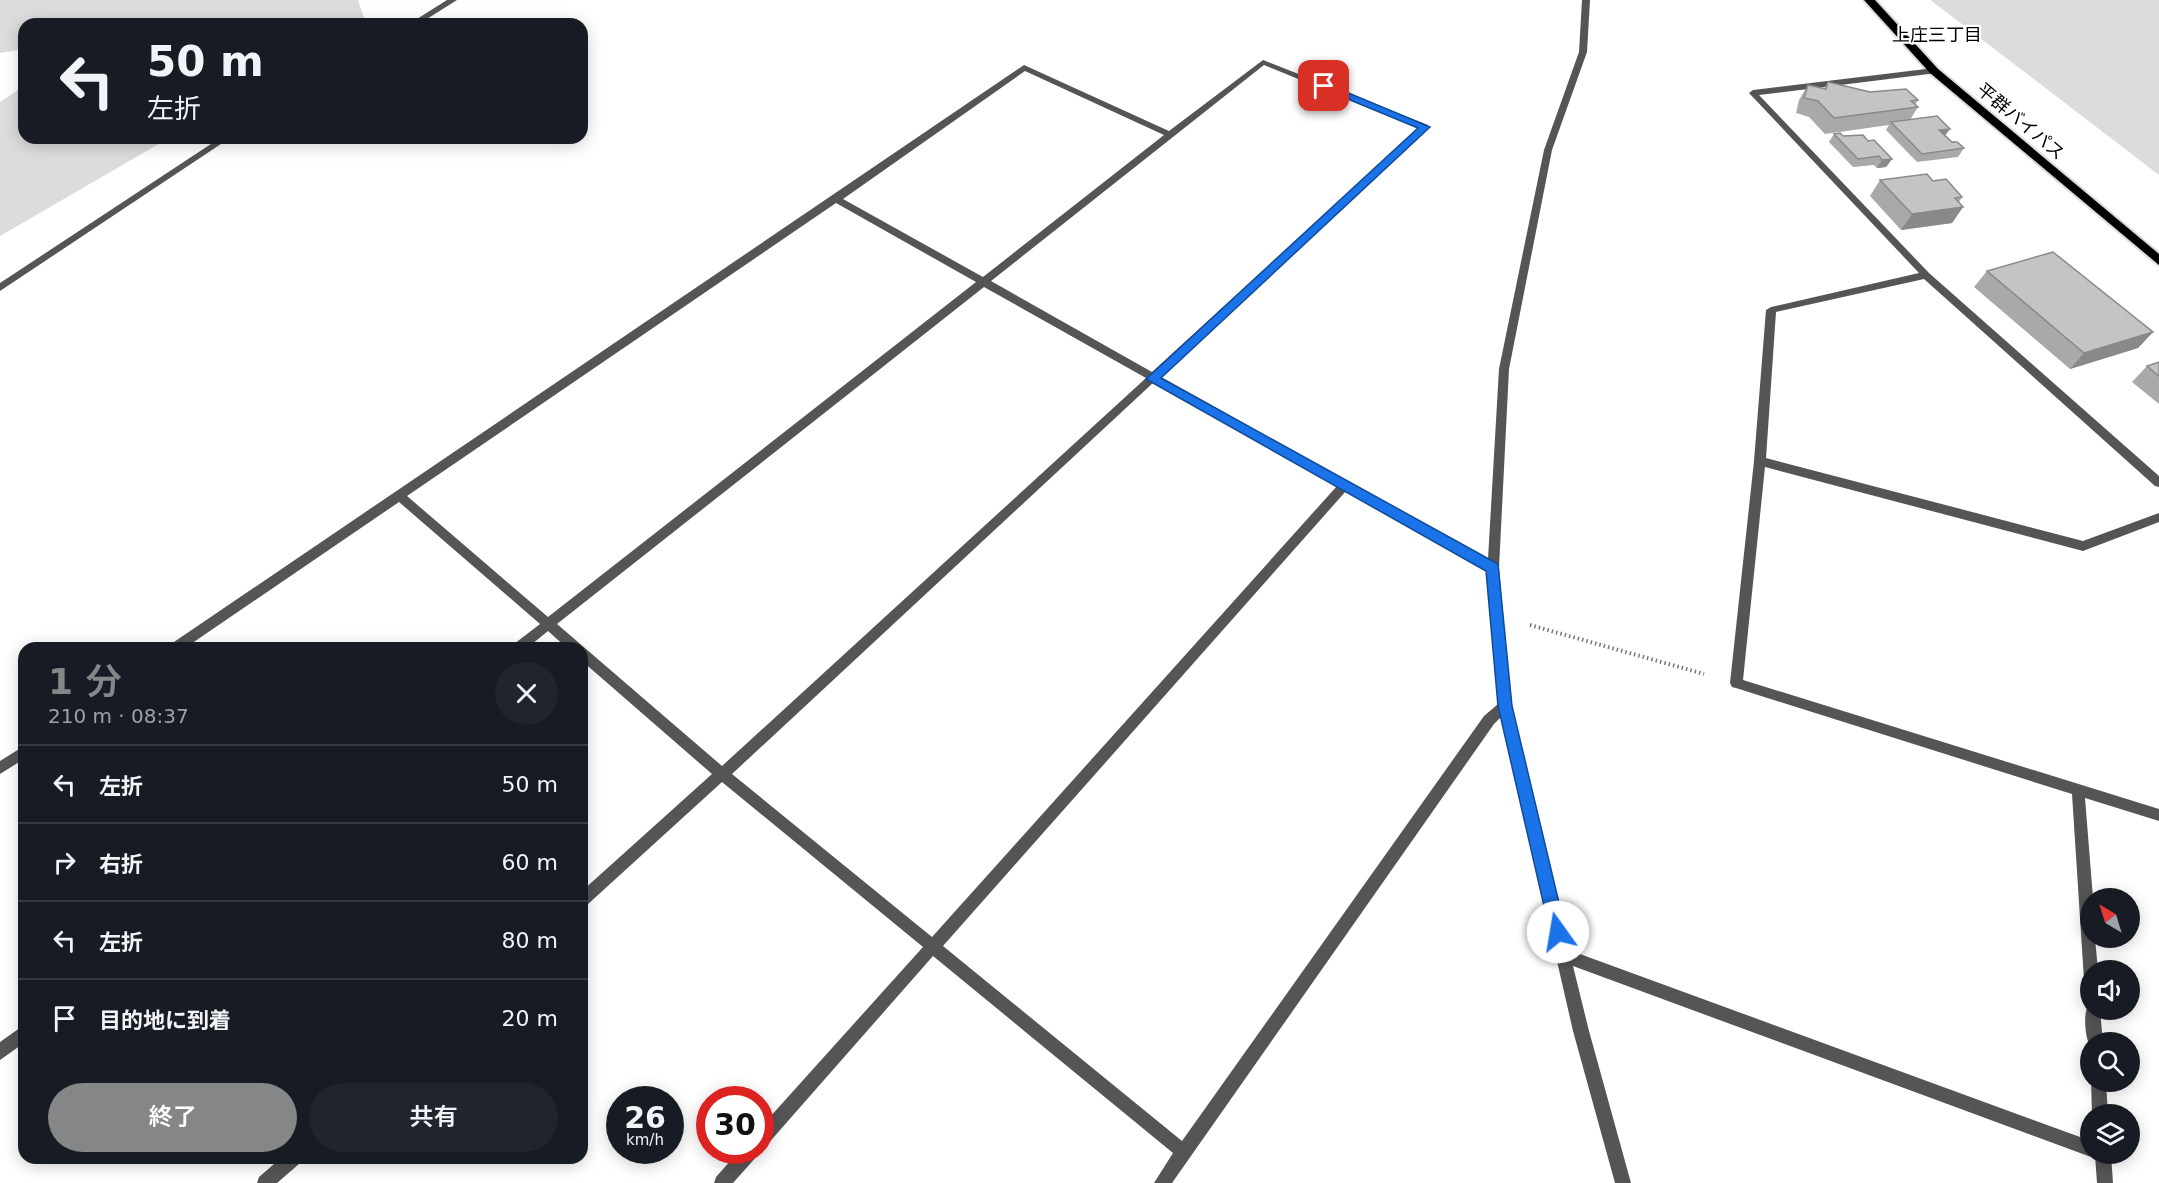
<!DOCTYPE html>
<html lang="ja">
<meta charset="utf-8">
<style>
body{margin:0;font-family:"DejaVu Sans","Noto Sans JP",sans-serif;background:#20242c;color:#f1f3f6;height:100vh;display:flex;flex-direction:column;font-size:22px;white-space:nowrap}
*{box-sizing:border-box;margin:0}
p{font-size:20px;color:#9ea1a6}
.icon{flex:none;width:33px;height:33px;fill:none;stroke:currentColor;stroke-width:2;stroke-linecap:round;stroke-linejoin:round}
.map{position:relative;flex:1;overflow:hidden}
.sheet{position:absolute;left:18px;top:642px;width:570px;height:522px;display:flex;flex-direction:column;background:#171b24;border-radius:18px;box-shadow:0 3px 15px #0003}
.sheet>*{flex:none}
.guide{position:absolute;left:18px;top:18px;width:570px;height:126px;border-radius:18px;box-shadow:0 3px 15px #0003;background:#171b24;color:#f1f3f6;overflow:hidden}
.needle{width:39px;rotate:322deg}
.tools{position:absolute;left:2080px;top:888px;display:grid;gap:12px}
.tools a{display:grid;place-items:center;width:60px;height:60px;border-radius:50%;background:#171b24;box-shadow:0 3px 15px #0003;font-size:30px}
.speed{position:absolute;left:606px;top:1086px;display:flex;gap:12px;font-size:30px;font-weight:700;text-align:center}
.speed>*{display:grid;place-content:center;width:78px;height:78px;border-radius:50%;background:#171b24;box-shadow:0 3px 15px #0003;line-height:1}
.speed small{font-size:15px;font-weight:400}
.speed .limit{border:9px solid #d22;background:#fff;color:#111}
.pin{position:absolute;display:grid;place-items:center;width:51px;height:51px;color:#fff;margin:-26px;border-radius:12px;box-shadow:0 3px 9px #0006}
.me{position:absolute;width:66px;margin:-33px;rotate:347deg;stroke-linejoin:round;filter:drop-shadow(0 0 4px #0008)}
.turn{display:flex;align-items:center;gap:21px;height:126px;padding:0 30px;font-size:27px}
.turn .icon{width:78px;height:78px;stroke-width:2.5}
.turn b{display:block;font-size:42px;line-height:51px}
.round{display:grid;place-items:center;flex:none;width:63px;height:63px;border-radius:32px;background:#20242c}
.summary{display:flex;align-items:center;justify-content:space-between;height:102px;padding:0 30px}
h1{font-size:36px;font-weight:600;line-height:45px;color:#858687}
.action{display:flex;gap:12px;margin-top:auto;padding:12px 30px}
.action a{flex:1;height:69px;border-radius:36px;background:#858687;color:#fff;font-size:24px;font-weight:600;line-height:69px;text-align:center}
.action a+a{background:#20242c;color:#f1f3f6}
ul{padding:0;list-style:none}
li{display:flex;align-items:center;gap:18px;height:78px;padding:0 30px;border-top:2px solid #363941}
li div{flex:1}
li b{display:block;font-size:22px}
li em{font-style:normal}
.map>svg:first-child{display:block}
.green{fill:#dcdcdc}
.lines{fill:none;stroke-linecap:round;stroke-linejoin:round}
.trunk-casing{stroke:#dbdbdb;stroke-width:4}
.path{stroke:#777;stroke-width:4;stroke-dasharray:1.5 3;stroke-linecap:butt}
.minor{fill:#555;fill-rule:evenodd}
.trunk{fill:#000;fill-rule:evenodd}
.wall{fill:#a9a9a9}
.shaded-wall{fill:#898989}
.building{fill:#c4c4c4;stroke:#898989;stroke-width:1.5}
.route{fill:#1a73e8;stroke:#114b97;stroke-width:1.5}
.labels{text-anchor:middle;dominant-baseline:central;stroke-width:4.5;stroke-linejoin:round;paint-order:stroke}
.far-neighbourhood-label{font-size:18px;fill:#000;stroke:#fff}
.far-street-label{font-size:18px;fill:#000;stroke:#fff}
</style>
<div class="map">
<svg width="2159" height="1183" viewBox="0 0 2159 1183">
<rect width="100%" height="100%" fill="#fff"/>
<path class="green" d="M0,0H358L366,24H24V49L0,53Z
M1931,0H2159V175L1933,2Z
M24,86V138H169L0,236V102Z"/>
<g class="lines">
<defs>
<path id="trunk" d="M1864,0H1875L1938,69L2159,254V265L1930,73Z"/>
</defs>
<use href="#trunk" class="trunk-casing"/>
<path class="path" d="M1530,625L1704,674"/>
<path class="minor" d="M447,0H457L419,24H409Z
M1582,0H1590L1587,52L1552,150L1509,369L1499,568L1511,706L1569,950L2091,1141V1154H2111L2113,1183H2097L2095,1155L2091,1157L1573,966L1589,1031L1631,1183H1615L1573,1031L1501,717L1494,724L1172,1183H1154L1173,1153L933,956L766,1146L760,1148V1128L923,947L722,782L587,905L582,907V891L712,774L582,661V648H567L548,631L527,648H512L514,644L540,624L399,502L185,648H169L171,644L1024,65L1169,131L1263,60L1428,125V129L1161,377L1488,559L1499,369L1544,150L1579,52ZM1264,65L1419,128L1152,372L991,281ZM1025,71L1164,135L983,277L843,199ZM836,203L976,282L548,617L407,496ZM984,287L1146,378L722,766L557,624ZM1154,382L1337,486L932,937L732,774ZM1346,491L1487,571L1498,704L1484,716L1182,1141L943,946Z
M1934,68L1938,71L1937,73L1759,95L1929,273L2159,476V487L2155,486L1924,279L1776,312L1766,458L2083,541L2159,513V522L2083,551L1765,467L1743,680L2159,809V821L2085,798L2093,898H2091V938H2095L2098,970H2091V987L2086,985L2084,980L2072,794L1736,688L1732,687L1730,683L1754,461L1766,310L1771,307L1919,273L1749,93L1753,90Z
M220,138H230L0,291V283Z
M24,746V759L0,774V761Z
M2091,1003V1010H2100L2103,1042H2091V1048C2085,1039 2083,1015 2088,1005Z
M24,1025V1043L0,1060V1042Z
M2091,1080L2106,1082L2108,1114H2092Z
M740,1150H759L757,1156L733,1183H714L716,1177Z
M281,1158H301L299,1164L277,1183H257L259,1177Z"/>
<use href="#trunk" class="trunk"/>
</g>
<path class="wall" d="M1828,82L1870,92L1918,100L1915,105L1918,107L1910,120L1945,136L1952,142L1964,148L1958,157L1917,162L1886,130L1889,125L1825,134L1809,117L1796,113L1799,100L1808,85L1824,89Z
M1834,134L1868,141L1892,159L1886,167L1877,168L1874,165L1853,167L1829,142Z
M1880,180L1933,181L1962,197L1959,202L1963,207L1952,223L1901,230L1870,196Z
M1987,271L2153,332L2138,348L2070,369L1974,287Z
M2159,362V404L2132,382L2147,366Z"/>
<path class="shaded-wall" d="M1950,129L1944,137L1939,130Z
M1892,159L1886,167L1877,168L1882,160Z
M1963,207L1952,223L1901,230L1912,214Z
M2153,332L2138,348L2070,369L2084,353Z"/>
<path class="building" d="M1828,82L1870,92L1906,89L1918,100L1911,101L1918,107L1834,118L1818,101L1804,98L1808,85L1826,89Z
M1937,116L1950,129L1939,130L1952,142H1957L1964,148L1922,154L1891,122Z
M1840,133L1843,136L1863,135L1868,141L1874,140L1892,159L1882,160L1879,156L1858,159L1834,134Z
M1927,174L1933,181L1946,179L1962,197L1955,198L1963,207L1912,214L1880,180Z
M2053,252L2153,332L2084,353L1987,271Z
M2159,362V376L2147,366Z"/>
<path class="route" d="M1321,84H1327L1430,127L1161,378L1498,564L1512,706L1566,932L1564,938L1558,940L1552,938L1550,932L1498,706L1486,571L1146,379L1418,128L1321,88Z"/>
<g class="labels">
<g class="far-neighbourhood-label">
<text x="1937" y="34">上庄三丁目</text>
</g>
<g class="far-street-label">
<text transform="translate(2021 121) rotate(40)">平群バイパス</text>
</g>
</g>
</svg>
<div class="tools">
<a><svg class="needle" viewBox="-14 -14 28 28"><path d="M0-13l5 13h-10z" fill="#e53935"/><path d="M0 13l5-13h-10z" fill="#9ea1a6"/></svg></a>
<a><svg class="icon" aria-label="sound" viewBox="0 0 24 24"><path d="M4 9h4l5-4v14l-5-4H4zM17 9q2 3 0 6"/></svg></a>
<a><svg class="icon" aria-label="search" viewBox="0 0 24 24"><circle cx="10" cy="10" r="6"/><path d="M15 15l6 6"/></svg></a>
<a><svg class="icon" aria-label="layers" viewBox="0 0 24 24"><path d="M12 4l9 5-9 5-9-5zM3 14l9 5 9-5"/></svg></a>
</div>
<div class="speed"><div>26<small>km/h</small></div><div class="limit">30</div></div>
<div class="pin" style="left:1324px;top:86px;background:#d93025"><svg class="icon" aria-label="arrive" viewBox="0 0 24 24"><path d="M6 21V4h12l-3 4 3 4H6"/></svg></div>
<svg class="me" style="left:1558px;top:932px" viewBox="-20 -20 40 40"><circle r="19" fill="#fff"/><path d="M0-13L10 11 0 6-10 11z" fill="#1a73e8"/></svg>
<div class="guide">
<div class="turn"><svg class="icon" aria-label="left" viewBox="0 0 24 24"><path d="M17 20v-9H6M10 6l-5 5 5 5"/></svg><div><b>50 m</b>左折</div></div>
</div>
<section class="sheet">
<div class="summary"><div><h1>1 分</h1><p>210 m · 08:37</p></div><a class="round"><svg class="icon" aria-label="close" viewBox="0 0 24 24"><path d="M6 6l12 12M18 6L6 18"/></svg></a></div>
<ul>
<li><svg class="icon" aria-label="left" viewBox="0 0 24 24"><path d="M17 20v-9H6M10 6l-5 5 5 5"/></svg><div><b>左折</b></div><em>50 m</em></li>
<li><svg class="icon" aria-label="right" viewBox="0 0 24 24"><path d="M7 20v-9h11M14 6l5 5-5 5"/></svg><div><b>右折</b></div><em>60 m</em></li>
<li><svg class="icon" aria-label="left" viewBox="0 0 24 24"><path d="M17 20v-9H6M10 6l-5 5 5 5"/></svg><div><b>左折</b></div><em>80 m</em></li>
<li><svg class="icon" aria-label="arrive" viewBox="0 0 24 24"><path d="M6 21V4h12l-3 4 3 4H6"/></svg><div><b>目的地に到着</b></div><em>20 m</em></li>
</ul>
<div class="action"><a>終了</a><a>共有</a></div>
</section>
</div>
